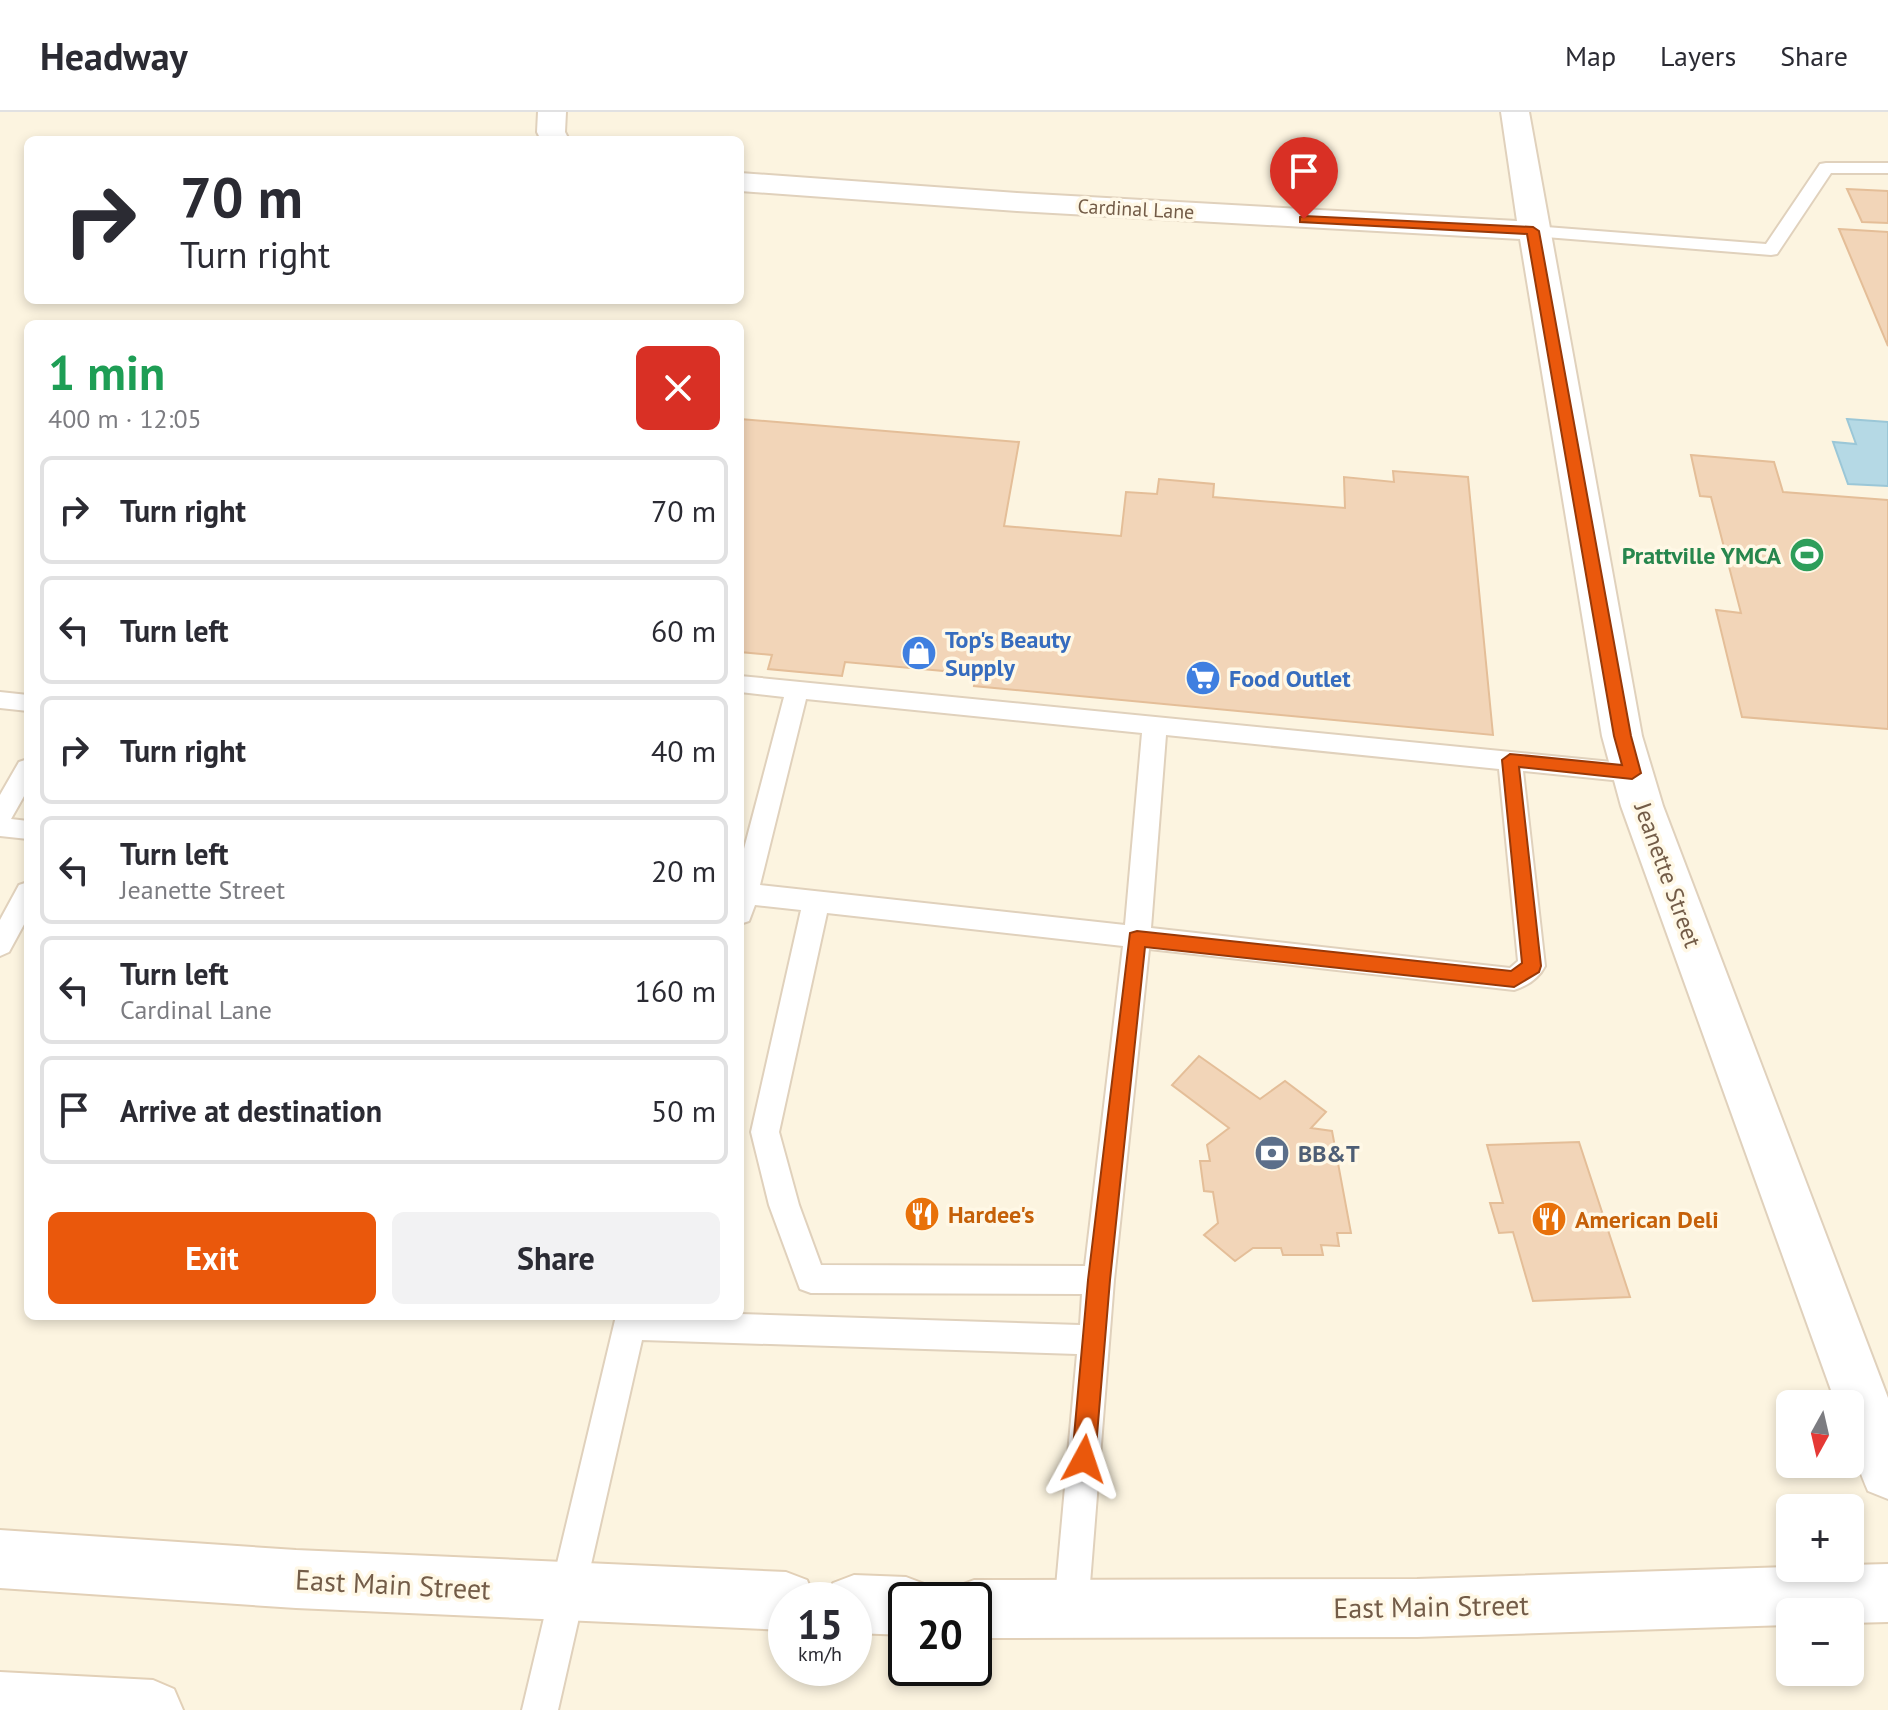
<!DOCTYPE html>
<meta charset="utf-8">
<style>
body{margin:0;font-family:"PT Sans",sans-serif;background:#f2f2f3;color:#2b2b33;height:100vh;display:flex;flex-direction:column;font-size:30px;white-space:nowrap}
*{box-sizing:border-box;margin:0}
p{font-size:26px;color:#7c7c81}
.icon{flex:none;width:44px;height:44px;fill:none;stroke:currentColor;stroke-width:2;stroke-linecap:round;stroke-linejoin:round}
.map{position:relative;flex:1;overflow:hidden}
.sheet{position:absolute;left:24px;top:208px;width:720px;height:1000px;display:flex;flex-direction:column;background:#fff;border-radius:12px;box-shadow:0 4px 12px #0003}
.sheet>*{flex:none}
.guide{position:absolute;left:24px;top:24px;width:720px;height:168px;border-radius:12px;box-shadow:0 4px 12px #0003;background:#fff;color:#2b2b33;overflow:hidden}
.needle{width:52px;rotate:188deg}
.tools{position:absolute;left:1776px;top:1278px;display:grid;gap:16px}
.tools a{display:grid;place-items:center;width:88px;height:88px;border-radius:12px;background:#fff;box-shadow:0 4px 12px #0003;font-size:40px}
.speed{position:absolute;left:768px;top:1470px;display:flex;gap:16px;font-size:40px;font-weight:700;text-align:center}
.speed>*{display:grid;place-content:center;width:104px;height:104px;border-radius:50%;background:#fff;box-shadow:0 4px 12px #0003;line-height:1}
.speed small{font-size:20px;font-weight:400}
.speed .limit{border:4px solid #111;border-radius:12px;background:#fff;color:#111}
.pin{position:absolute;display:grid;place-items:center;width:68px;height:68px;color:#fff;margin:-82px -34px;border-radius:50% 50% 50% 0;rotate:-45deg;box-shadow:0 0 8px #0007}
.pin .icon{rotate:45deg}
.me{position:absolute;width:88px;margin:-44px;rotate:5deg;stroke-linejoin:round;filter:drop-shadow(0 0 6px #0008)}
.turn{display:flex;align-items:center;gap:28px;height:168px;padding:0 24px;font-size:36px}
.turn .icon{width:104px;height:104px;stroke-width:2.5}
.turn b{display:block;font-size:56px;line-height:68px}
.round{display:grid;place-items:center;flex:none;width:84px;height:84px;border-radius:12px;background:#f2f2f3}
.overview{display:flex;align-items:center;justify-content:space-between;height:136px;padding:0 24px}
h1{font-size:48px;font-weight:700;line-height:60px;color:#1e9e55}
.button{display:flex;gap:16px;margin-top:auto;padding:16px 24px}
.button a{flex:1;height:92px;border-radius:12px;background:#ea580c;color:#fff;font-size:32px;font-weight:700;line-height:92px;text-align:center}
.button a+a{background:#f2f2f3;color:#2b2b33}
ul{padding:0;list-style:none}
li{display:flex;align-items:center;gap:24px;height:108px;margin:0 16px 12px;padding:0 8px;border:4px solid #e1e1e2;border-radius:12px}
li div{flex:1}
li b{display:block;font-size:30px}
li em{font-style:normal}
header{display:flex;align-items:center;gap:48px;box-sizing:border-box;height:112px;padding:0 40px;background:#fff;border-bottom:2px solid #e1e1e2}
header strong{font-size:38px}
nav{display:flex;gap:44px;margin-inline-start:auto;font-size:28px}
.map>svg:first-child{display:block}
.water{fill:#b5d9e5;stroke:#9bc7d7;stroke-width:2}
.building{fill:#f2d5b8;stroke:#e4be98;stroke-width:2}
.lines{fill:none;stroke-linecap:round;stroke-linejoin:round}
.lane-casing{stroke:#e0d1bc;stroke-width:4}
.street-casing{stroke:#e0d1bc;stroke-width:4}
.secondary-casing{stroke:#e2d0b7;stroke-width:4}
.lane{fill:#fff;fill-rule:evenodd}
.street{fill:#fff;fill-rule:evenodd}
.secondary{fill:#fff;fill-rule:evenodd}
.route{fill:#ea580c;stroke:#983908;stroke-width:2}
.labels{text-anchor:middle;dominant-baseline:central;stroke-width:7;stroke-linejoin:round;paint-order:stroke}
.far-street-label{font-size:20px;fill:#735c48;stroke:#fff8e6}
.leisure-label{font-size:24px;font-weight:bold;fill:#27864d;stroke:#fff8e6;text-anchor:end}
.shop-label{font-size:24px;font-weight:bold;fill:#366cbe;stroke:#fff8e6;text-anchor:start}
.street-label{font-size:24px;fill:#735c48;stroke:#fff8e6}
.service-label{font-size:24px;font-weight:bold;fill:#4e5e75;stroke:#fff8e6;text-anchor:start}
.food-label{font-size:24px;font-weight:bold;fill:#c56008;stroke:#fff8e6;text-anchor:start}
.near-street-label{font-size:28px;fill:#735c48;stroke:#fff8e6}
</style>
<header>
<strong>Headway</strong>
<nav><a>Map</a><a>Layers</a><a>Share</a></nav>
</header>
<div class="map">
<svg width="1888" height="1598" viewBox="0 0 1888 1598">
<rect width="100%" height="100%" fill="#fcf4e0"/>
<path class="water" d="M1847,307L1888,310V374L1848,372L1833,330L1856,332Z"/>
<path class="building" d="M1847,77L1888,79V111L1862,110Z
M1839,117L1888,120V234Z
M740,307L1019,330L1004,414L1121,424L1126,380L1157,382L1159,367L1214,372L1213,385L1345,396L1344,365L1394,370L1393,359L1468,365L1493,623L974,574L976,562L845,550L842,564L768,557L772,543L740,540Z
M1691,343L1774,350L1783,380L1888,388V617L1742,605L1716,498L1741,501L1711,385L1700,384Z
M1199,944L1260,987L1285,969L1326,1000L1311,1016L1332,1019L1351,1121H1337L1339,1134L1321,1133L1323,1143H1283L1281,1136H1253L1235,1149L1204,1123L1218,1111L1213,1080L1204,1079L1200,1049H1210L1207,1033L1229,1016L1172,973Z
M1579,1030L1630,1185L1533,1189L1513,1120L1499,1121L1490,1091H1503L1487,1033Z"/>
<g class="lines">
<defs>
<path id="lane" d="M1826,51H1888V61H1831L1777,142L1771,143L1533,124L1524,119L1533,114L1766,132L1820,52Z
M740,564L1632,652L1641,655L1644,661L1641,667L1632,670L1523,659L1545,854C1539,866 1527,874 1514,878L1149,837L1114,1168L1088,1497L1083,1509L1071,1514L1059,1509L1054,1497L1077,1242L642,1228L558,1598H522L616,1204L740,1202L1080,1213L1082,1182L811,1181L800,1177L769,1093L751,1020L801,798L755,793L749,809L740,812V752L784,585L740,580ZM806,587L1142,621L1125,813L760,773ZM1166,623L1499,657L1518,849L1510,856L1151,816ZM827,801L1123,834L1085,1154L821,1153L799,1093L779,1020Z
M0,580L28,583V599L0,596Z
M28,647V677L11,707L28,709V727L0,724V683L19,650Z
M28,770V805L9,840L0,844V808L19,773Z"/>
<path id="street" d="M538,0H566L565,20L569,28H541L537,20Z
M1501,0H1529L1642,624L1663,694L1888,1286V1387L1868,1379C1853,1343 1850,1331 1850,1292H1836L1621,694L1602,624L1520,127L1017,99L740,79V61L1017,81L1517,109Z"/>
<path id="secondary" d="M0,1418L296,1438L786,1460L807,1468L815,1488H786V1518L296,1496L0,1476Z
M1888,1452V1510L1850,1511V1500H1790V1513L1417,1525L974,1526V1488H948L953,1476L974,1468L1417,1467L1790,1455L1850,1456V1453Z
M854,1463L906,1465L927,1473L933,1488H906V1523L854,1521V1488H826L833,1471Z
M0,1560L153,1568L174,1577L183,1598H0Z"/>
</defs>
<use href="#lane" class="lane-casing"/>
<use href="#street" class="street-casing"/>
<use href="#secondary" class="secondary-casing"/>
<use href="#lane" class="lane"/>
<use href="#street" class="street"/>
<use href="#secondary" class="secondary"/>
</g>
<path class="route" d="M1304,104L1533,115L1539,119L1631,624L1641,661L1632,667L1519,655L1541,854L1539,860L1514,875L1145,835L1110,1168L1095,1347L1092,1355L1084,1359L1076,1355L1072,1347L1088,1168L1130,821L1137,819L1511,859L1522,851L1502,648L1510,642L1622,653L1614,624L1527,122L1300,110V105Z"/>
<defs>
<symbol id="stadium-disc" viewBox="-11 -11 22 22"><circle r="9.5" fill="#2e9e5b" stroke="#fff8e6"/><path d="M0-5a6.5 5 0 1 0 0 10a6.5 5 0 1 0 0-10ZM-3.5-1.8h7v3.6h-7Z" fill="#fff"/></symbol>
<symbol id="shop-disc" viewBox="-11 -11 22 22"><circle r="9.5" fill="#3f7fe0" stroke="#fff8e6"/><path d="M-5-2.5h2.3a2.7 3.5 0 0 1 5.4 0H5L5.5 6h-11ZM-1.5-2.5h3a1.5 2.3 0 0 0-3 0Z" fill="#fff"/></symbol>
<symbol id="supermarket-disc" viewBox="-11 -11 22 22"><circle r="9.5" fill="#3f7fe0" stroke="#fff8e6"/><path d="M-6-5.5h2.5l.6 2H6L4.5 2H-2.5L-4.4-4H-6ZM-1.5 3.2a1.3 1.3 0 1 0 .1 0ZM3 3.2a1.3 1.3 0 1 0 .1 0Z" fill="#fff"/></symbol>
<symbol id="bank-disc" viewBox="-11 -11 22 22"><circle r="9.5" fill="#5c6f8a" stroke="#fff8e6"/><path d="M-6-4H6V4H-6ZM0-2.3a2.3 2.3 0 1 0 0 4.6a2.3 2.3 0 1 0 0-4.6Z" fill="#fff"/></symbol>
<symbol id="restaurant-disc" viewBox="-11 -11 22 22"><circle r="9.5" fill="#e8710a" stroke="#fff8e6"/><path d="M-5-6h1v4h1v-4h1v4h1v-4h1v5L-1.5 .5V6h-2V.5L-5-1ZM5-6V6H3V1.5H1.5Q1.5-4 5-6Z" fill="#fff"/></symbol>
</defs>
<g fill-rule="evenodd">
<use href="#stadium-disc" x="1787" y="423" width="40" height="40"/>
<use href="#shop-disc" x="899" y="521" width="40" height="40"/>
<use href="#supermarket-disc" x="1183" y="546" width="40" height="40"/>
<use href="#bank-disc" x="1252" y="1021" width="40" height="40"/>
<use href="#restaurant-disc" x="902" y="1082" width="40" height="40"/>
<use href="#restaurant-disc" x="1529" y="1087" width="40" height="40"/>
</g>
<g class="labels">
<g class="far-street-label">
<text transform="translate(1136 97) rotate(3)">Cardinal Lane</text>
</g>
<g class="leisure-label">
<text x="1781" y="443">Prattville YMCA</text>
</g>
<g class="shop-label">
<text x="945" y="527">Top's Beauty<tspan x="945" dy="28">Supply</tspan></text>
<text x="1229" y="566">Food Outlet</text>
</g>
<g class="street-label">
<text transform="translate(1668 763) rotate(70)">Jeanette Street</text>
</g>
<g class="service-label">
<text x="1298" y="1041">BB&amp;T</text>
</g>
<g class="food-label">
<text x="948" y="1102">Hardee's</text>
<text x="1575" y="1107">American Deli</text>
</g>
<g class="near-street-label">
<text transform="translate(393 1472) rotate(3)">East Main Street</text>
<text transform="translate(1431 1494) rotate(-1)">East Main Street</text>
</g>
</g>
</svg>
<div class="tools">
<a><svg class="needle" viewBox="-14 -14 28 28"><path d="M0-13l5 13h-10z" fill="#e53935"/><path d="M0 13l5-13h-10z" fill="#7c7c81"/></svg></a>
<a>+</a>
<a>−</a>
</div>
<div class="speed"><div>15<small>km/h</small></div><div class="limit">20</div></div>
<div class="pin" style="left:1304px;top:107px;background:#d93025"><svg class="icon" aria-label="arrive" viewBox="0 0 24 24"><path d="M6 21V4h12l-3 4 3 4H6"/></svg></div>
<svg class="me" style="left:1084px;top:1347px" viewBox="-20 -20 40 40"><path d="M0-17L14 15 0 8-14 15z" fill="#ea580c" stroke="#fff" stroke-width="4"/></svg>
<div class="guide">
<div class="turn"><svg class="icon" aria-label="right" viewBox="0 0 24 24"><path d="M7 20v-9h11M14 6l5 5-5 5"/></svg><div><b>70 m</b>Turn right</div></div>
</div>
<section class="sheet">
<div class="overview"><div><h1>1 min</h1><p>400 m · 12:05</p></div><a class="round" style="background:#d93025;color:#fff"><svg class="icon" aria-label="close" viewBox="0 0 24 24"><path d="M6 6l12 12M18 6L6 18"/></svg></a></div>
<ul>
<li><svg class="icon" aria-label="right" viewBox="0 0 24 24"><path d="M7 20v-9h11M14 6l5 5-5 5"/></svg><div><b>Turn right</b></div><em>70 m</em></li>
<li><svg class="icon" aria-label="left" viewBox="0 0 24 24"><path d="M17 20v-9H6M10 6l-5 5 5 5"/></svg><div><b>Turn left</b></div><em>60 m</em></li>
<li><svg class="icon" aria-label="right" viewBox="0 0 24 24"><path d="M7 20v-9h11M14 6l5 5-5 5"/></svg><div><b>Turn right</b></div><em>40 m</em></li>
<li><svg class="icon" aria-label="left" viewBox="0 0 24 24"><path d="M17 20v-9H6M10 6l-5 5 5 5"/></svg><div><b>Turn left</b><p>Jeanette Street</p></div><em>20 m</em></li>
<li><svg class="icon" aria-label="left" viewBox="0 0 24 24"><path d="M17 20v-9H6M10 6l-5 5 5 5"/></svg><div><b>Turn left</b><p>Cardinal Lane</p></div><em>160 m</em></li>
<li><svg class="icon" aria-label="arrive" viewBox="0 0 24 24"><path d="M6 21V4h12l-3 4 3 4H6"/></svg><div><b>Arrive at destination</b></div><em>50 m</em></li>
</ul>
<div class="button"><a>Exit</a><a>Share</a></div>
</section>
</div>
